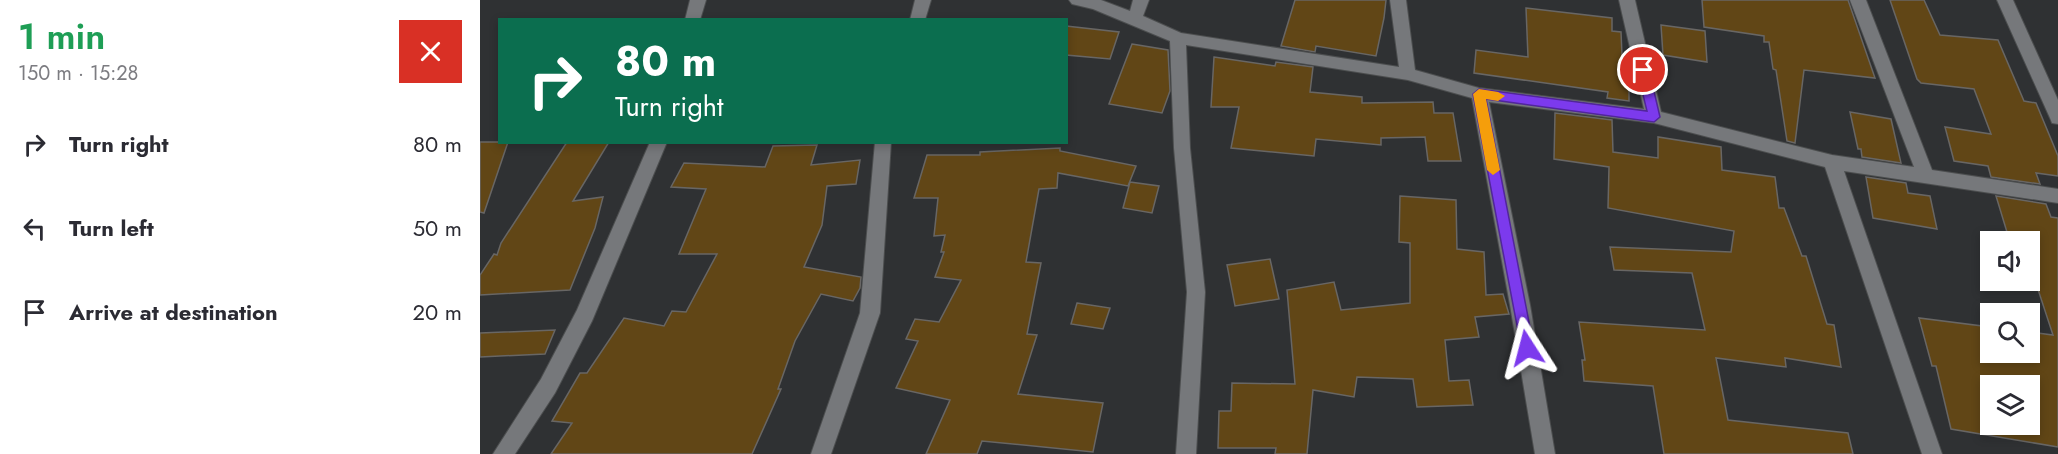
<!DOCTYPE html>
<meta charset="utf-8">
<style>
body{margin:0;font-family:Jost,sans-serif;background:#f7f7f7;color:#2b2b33;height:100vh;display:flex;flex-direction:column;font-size:22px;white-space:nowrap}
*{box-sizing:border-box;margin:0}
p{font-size:20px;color:#7c7c81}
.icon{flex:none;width:33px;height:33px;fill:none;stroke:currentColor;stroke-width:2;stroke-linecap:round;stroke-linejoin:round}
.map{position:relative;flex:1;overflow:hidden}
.panel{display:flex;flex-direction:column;background:#fff;width:480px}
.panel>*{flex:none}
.guide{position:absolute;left:18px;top:18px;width:570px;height:126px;border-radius:0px;box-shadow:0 3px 9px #0003;background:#0b6e4f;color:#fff;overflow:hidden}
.buttons{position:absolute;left:1500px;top:231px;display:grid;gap:12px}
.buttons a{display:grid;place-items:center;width:60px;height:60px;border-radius:0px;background:#fff;box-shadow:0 3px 9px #0003;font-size:30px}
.pin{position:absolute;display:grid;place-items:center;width:51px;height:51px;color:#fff;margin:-26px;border:3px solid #fff;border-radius:50%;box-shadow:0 2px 6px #0007}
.me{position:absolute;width:66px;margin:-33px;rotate:351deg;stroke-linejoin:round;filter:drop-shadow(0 0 4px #0008)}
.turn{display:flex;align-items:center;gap:21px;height:126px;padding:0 18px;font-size:27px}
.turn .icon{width:78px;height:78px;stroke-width:2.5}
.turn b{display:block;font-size:42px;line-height:51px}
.round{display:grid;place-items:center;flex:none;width:63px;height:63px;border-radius:0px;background:#f7f7f7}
.summary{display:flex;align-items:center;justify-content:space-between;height:102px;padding:0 18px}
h1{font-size:36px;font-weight:600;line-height:45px;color:#1e9e55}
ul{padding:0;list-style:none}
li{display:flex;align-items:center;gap:18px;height:84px;padding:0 18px}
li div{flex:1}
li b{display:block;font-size:22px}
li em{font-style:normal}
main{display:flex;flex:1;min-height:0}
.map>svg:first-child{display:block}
.building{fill:#614616;stroke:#686664;stroke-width:1.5;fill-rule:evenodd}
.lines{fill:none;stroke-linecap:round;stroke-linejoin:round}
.street-casing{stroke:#4c4e4f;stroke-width:2}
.street{fill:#76787b;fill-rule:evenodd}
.route{fill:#7c3aed;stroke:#51269a;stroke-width:1.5}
.slow{fill:#f59e0b}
</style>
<main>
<section class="panel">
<div class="summary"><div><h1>1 min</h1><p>150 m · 15:28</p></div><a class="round" style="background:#d93025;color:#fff"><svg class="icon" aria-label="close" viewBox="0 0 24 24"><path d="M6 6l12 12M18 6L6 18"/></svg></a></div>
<ul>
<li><svg class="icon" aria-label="right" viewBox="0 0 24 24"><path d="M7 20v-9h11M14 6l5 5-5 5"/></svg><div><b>Turn right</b></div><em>80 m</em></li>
<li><svg class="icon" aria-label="left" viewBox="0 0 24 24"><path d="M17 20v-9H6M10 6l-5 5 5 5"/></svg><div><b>Turn left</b></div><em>50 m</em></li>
<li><svg class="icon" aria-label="arrive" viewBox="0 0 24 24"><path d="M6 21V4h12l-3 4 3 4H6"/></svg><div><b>Arrive at destination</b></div><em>20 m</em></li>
</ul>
</section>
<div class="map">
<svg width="1578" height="454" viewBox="0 0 1578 454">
<rect width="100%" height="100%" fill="#2f3133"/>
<path class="building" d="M815,0H906L904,18L896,56L836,46L835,52L801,46Z
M1222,0H1368L1395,78L1324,70L1315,143L1307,141L1296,70L1293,69L1289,42H1284V36L1224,27Z
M1410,0H1444L1460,35L1518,40L1544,101L1556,103L1578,156V176L1556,173L1560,184L1511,177L1508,166L1474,161L1465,127L1511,134L1494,89L1441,83L1437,79Z
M1046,8L1132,18V31L1141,32L1142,55L1149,56V101L1127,98L1128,92L994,73L996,50L1048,57Z
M1181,25L1225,31L1227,62L1183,55Z
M586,26L639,32L630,59L586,55Z
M652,44L688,50L690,91L682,113L629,104Z
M734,57L795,66L796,62L833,67L830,92L882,97V103L953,102L954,113H973L981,161H948L945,137L901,138V145L836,139L834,156L751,148L759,107H731Z
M1370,112L1411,119L1421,163L1382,157L1381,149H1378Z
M1075,113L1132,120L1133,152L1178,158V137L1241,147L1242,170L1295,177L1299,208H1304L1322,256H1326L1347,324L1354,325L1361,367L1305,358L1306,367L1236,358L1248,420L1368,433L1373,454H1184L1173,386L1104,381L1102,360H1105L1099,322L1225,330L1212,273L1134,270L1130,247L1251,252L1254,231L1128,208L1129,167L1074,159Z
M0,142H28L4,213L0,212Z
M87,142H129L93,201L123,197L115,228L90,290L0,295V275L14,254L17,255L21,243Z
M337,145L331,165L380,160L376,184L347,186L342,225L324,267L381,277L380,288L373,301L341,294L315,341L298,389H301L272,454H71L92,423L72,421L100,373H107L144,318L184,326L192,311L206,312L237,254H199L226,189L191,187L204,163L285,167L293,146Z
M580,148V151L656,166L648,186L578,173L577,188L559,189L546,262L561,263L547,334L557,335L538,394L623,403L613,452L502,441L497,454H446L470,400L416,388L438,341L426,339L435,319L459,322L481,280L455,277L464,252H461L465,235L454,236L458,198H434L447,155H500V152Z
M1386,177L1426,183L1428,193L1450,196L1457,229L1393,218Z
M650,182L679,186L672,213L643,208Z
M920,196L976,200L977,249L1004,252L1006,295L1023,294L1029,314L995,317L999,337L965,340L969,381L989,380L993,405L937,407L933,379L877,377L874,397L833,390L827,454H795L796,448H738L739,411H751L752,383L815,384L807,290L854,282L861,310L930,303V243L919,242Z
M1516,196L1566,204L1571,217L1578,218V447L1471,429L1456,366H1452L1439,318L1510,327V352H1550V332L1573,335L1550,265V242H1530ZM1510,386H1550V424H1510Z
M790,259L799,299L755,306L747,265Z
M597,303L630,308L623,329L591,324Z
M75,330L65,354L0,357V333Z"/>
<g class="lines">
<defs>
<path id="street" d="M210,0H226L220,20H205Z
M435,0H451L445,20H430Z
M589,0H621L650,11L653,0H669L663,16L701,33L919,67L910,0H926L935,70L999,88L1164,109L1139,0H1155L1181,112L1352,155L1434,167L1370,0H1386L1452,170L1578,189V203L1364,171L1462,454H1442L1345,167L1174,123L1009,102L1050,305L1075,454H1055L1030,305L992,98L928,80L706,45L710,148L725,292L716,454H696L707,292L694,148L690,41L613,9L592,4Z
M1517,0H1533L1578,100V124L1572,123L1570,118Z
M170,142H187L112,321L75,393L35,454H13L61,379L97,310Z
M395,142H411L400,313L351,454H331L380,313Z"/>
</defs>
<use href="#street" class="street-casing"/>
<use href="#street" class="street"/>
</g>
<path class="route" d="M1163,66L1169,70L1180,117L1174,122L1006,99L1054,348L1052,352L1047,354L1042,352L993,94L999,89L1167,111L1157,70Z"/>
<path class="slow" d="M999,89L1018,92L1025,96L1018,101L1006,99L1020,170L1013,175L1007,170L993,94Z"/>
</svg>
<div class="buttons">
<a><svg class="icon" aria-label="sound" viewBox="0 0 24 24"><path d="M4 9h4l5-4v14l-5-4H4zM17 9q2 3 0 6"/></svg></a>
<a><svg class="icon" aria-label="search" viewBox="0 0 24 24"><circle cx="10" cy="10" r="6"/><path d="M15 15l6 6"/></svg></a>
<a><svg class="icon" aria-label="layers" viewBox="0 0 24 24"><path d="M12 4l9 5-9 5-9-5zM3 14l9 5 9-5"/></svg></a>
</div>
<div class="pin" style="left:1163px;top:70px;background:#d93025"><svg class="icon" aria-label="arrive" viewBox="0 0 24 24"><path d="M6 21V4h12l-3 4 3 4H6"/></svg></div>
<svg class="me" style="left:1047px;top:348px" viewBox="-20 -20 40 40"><path d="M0-17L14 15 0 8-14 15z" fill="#7c3aed" stroke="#fff" stroke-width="4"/></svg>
<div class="guide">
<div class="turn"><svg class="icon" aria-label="right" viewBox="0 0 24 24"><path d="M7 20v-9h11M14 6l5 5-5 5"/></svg><div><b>80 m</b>Turn right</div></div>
</div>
</div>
</main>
